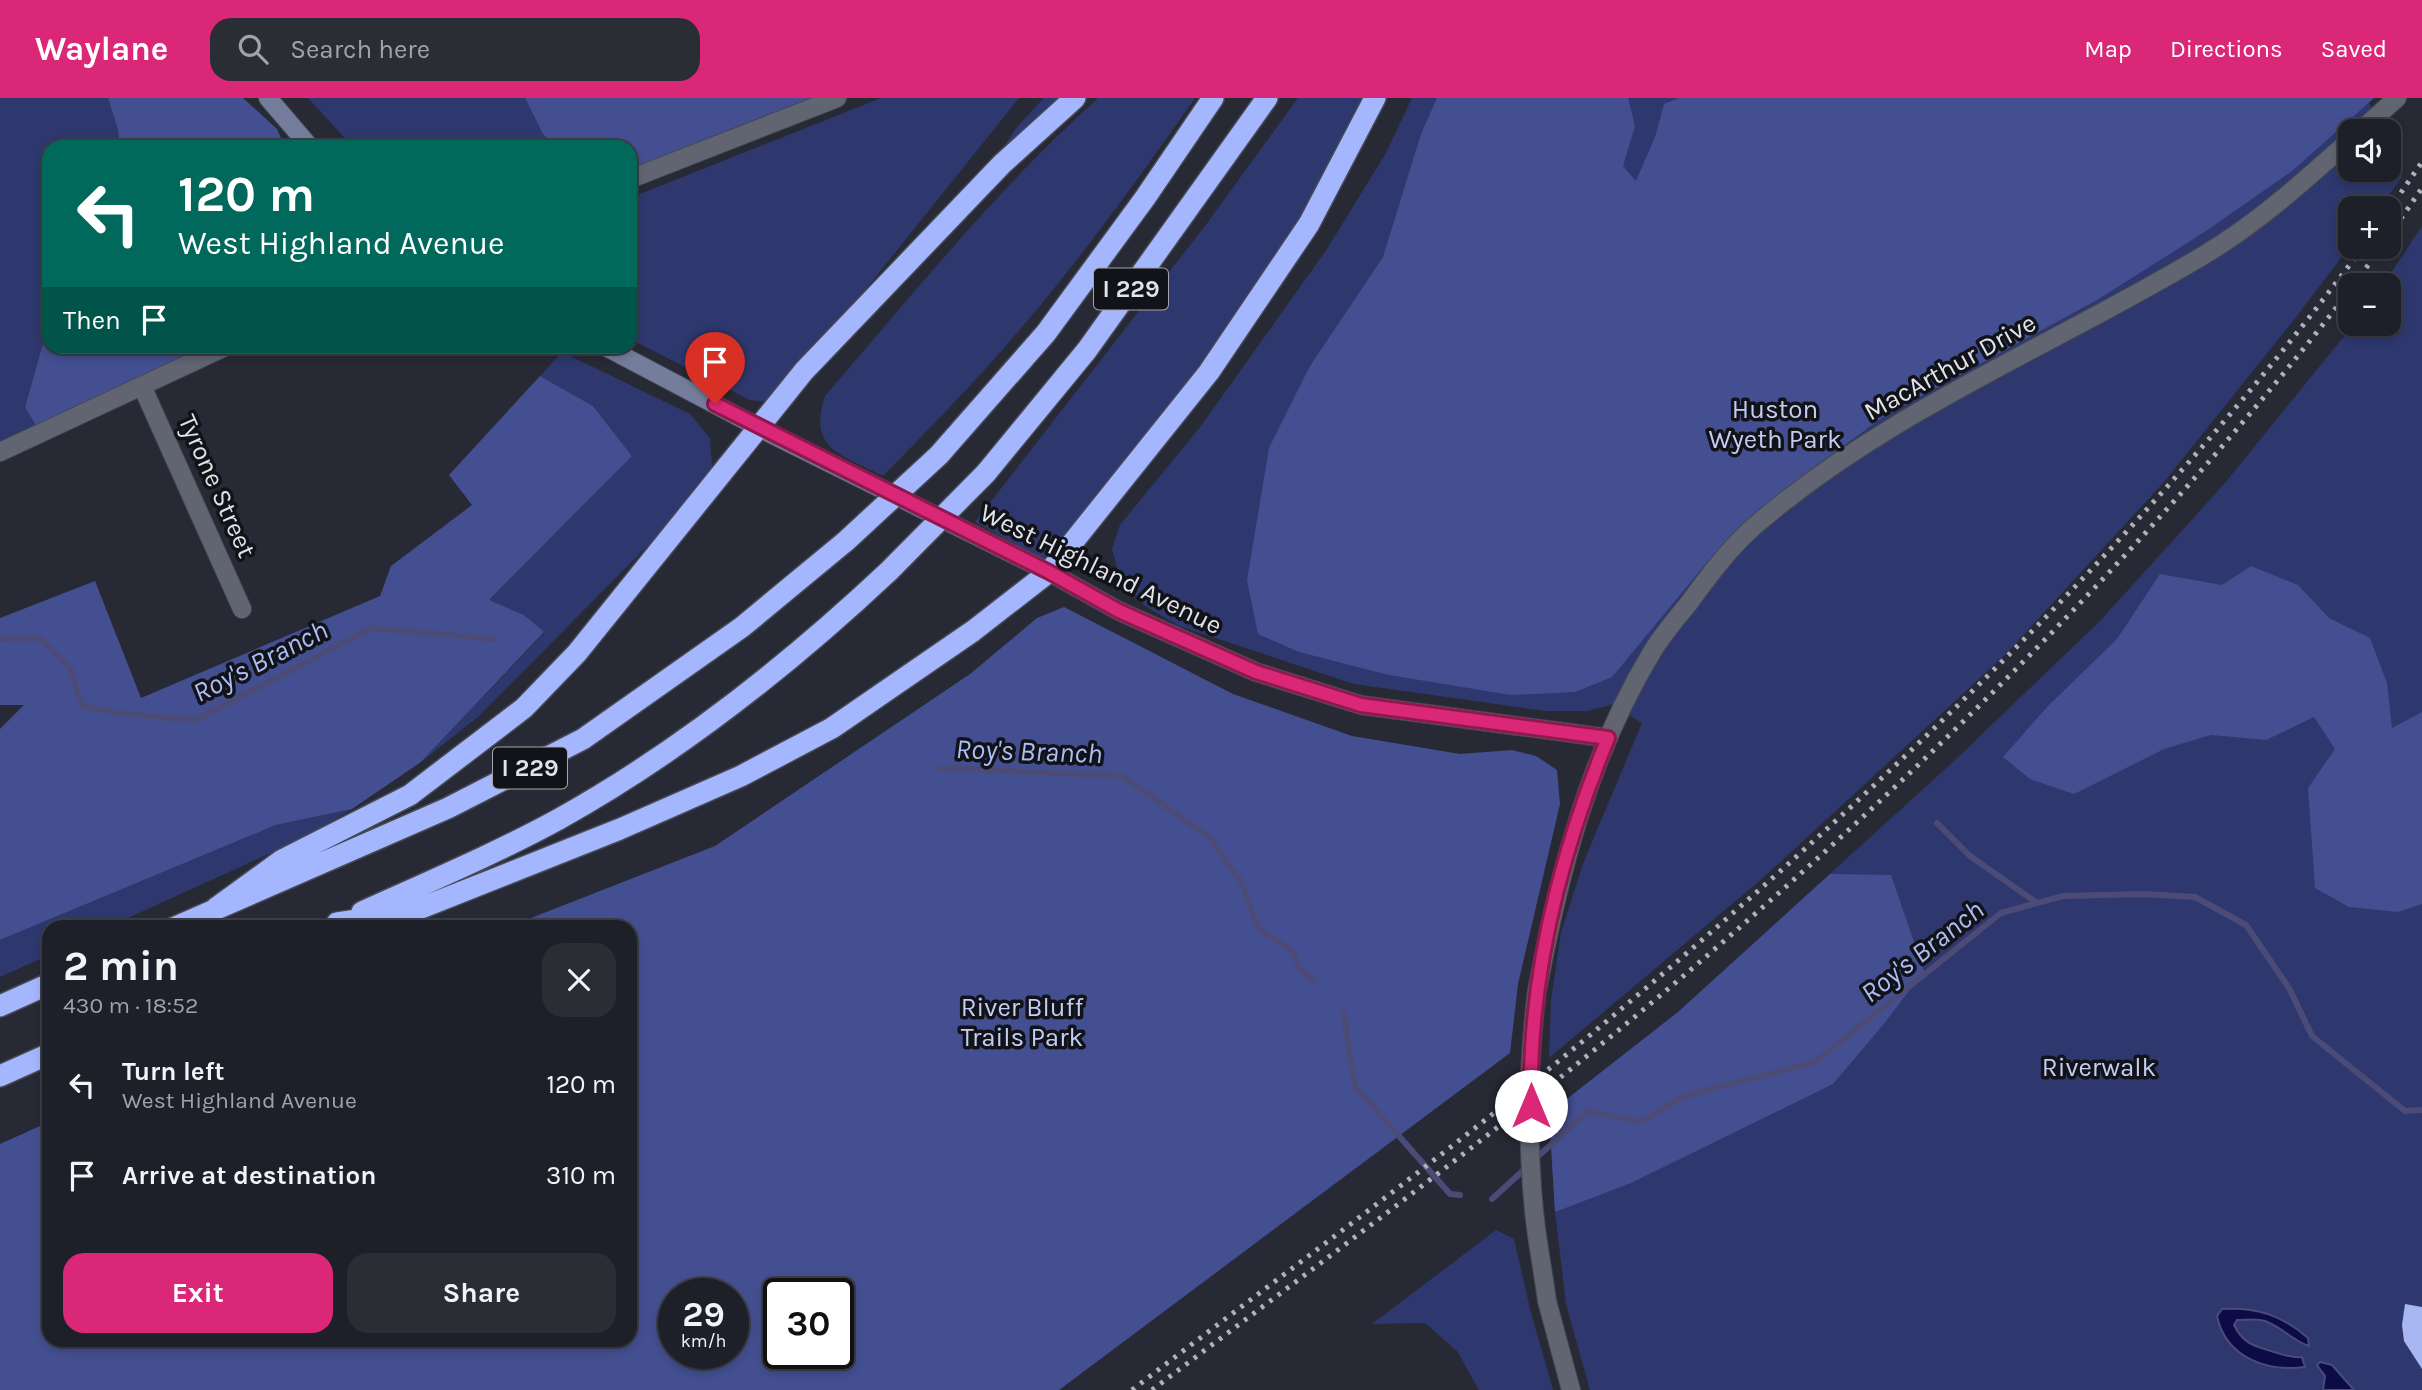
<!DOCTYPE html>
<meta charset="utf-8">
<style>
body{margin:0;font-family:Karla,sans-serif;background:#2a2d34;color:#f1f3f6;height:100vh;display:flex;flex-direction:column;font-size:26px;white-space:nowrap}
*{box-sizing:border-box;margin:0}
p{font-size:23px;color:#a0a3a8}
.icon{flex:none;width:38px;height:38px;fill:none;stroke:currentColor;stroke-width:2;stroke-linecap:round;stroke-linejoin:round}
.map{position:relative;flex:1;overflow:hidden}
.sheet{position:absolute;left:42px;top:822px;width:595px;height:427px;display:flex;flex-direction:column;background:#1d2028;border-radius:21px;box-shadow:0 4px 10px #0003,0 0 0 2px #3b3e45}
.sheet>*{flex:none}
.banner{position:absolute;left:42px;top:42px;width:595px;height:214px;border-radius:21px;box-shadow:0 4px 10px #0003,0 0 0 2px #3b3e45;background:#00695c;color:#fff;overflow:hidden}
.fabs{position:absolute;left:2338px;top:21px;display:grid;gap:14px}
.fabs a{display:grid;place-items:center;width:63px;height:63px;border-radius:14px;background:#1d2028;box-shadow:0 4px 10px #0003,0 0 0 2px #3b3e45;font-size:35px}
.speed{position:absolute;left:658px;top:1180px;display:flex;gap:14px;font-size:35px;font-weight:700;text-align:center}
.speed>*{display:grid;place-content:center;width:91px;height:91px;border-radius:50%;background:#1d2028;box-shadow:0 4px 10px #0003,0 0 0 2px #3b3e45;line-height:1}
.speed small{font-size:18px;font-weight:400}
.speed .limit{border:4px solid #111;border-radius:10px;background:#fff;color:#111}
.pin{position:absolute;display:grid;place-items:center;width:60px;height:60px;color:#fff;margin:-72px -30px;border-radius:50% 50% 50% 0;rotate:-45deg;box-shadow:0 0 7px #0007}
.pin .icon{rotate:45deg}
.me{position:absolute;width:77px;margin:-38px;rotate:0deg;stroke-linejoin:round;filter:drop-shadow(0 0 5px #0008)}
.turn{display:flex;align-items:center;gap:24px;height:147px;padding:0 21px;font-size:32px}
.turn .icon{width:91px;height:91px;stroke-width:2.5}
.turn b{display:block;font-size:49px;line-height:60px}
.then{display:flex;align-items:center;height:66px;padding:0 21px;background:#0003;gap:14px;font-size:26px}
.round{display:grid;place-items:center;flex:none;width:74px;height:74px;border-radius:21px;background:#2a2d34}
.headline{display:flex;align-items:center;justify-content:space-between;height:119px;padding:0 21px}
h1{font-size:42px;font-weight:700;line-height:52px}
.primary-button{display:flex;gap:14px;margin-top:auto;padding:14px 21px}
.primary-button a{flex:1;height:80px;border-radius:21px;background:#db2777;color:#fff;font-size:28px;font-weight:700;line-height:80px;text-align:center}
.primary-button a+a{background:#2a2d34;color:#f1f3f6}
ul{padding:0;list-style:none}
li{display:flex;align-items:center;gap:21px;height:91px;padding:0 21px}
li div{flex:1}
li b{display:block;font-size:26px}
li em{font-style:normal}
header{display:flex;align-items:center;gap:42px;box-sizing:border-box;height:98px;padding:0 35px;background:#db2777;color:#fff}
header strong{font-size:33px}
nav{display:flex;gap:38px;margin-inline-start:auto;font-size:24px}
.search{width:490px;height:63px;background:#2a2d34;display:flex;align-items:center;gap:18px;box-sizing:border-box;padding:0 24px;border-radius:21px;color:#a0a3a8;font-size:26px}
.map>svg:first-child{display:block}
.green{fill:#2e386e}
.forest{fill:#434f90;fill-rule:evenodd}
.water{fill:#0c0a47;stroke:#4c4b78;stroke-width:2}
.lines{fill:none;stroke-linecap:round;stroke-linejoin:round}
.stream{stroke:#4c4b78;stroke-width:6}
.building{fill:#a8b7f2}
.street-casing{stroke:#464852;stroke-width:20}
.secondary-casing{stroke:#464852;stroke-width:20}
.highway-casing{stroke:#464852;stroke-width:24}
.street{stroke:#616572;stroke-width:18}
.secondary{stroke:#757d9c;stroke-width:18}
.highway{stroke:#a4b6fe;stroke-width:21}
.rail{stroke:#afb2ba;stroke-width:5;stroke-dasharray:3.5 7;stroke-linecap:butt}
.street-bridge-casing{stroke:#464852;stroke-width:20;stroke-linecap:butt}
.highway-bridge-casing{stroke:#464852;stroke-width:24;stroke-linecap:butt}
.street-bridge{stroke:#616572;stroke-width:18}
.highway-bridge{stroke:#a4b6fe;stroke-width:21}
.route-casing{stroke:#8e194d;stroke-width:18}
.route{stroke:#db2777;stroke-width:12}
.labels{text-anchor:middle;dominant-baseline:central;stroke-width:7;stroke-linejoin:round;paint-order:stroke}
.shield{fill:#111318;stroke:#a3a5ab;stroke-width:2}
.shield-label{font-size:24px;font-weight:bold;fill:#e1e3ea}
.street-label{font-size:26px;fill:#e1e3ea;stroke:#111318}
.park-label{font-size:26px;fill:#c3cdf3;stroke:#111318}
.water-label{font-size:28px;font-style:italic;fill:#aebcf5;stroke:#111318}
</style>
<header>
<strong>Waylane</strong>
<div class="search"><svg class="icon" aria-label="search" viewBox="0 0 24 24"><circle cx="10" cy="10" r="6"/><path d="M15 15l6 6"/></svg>Search here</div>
<nav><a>Map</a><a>Directions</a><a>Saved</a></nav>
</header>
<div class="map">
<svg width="2422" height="1292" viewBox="0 0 2422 1292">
<rect width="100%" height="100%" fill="#272a35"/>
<path class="green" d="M0,0H108L118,32L120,49H49V224L25,309L41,336L0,354Z
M308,0H525L543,36L556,49H353Z
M881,0H1019L833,232L768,304L750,302L630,241V100Z
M1044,0H1069L980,86L1016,30Z
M1098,0H1195C1142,76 1088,151 1028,222C982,277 933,327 883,378C843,357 807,352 825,298C913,196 998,90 1098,0Z
M1298,0H1380L1319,119L1053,459L1040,460L975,424L1208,124Z
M1412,0H2367L2382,33H2350V72H2389V49L2402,79L2379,110H2350V148L2293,223L2163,385L2005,557L1764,779L1549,960L1551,902L1561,834L1584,763L1642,625L1611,607L1586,613H1545L1354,586L1179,528L1145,508L1120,480L1112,451L1120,427L1201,328L1327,151L1386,55Z
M2422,128V1292H1590L1566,1206L1555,1114L1549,1015L1678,914L1953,664L2101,522L2225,385L2354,226H2389V187H2383Z
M562,254L690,316L710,340L712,369L697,398L479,618L421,664L544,535L524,517L488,503L632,358L593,308L540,278Z
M352,711L304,740L108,829L49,830V857L0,879V842L276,727Z
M1496,1132L1514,1141L1531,1215L1553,1292H1479L1457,1253L1425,1225L1372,1226Z"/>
<path class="forest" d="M108,0H243L277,31L285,49H120L118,32Z
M525,0H813L630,74V49H556L543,36Z
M1437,0H1628L1635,28L1623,68L1636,83L1655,39L1664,6L1679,0H2374L2292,73L2206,133L2097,202L1883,319L1790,387L1708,463L1612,579L1575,594L1511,597L1389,577L1299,554L1258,536L1247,482L1269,350L1310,268L1383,159L1421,36Z
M49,224V248L229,249L41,336L25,309Z
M540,278L593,308L632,358L489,502L524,517L544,534L421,664L352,711L276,727L0,842V631L24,607H0V520L95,483L141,600L380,498L391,468L472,407L449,377Z
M2251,468L2298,487L2329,520L2370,540L2387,585L2392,630L2422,614V806L2398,814L2349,809L2315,790L2308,690L2335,651L2314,619L2266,642L2211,637L2164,651L2074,696L2030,681L2003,659L2047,609L2117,541L2160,476L2222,487Z
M1064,509L1233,596L1352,638L1460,656L1512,652L1536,658L1557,672L1560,706L1518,886L1510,955L1059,1292H0V1046L49,1024V1242H630V830L508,829L715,748L970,576L1037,520ZM733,1195V1255H674V1195ZM838,1195V1255H779V1195Z
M1830,776L1891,777L1924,873L1883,927L1833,986L1631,1085L1555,1114L1549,1015L1678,914Z"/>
<path class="water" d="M2222,1211C2256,1209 2282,1217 2308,1240L2309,1248C2293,1243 2282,1229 2265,1223C2257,1220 2246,1222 2237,1222L2234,1227C2243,1246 2255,1248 2274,1254C2284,1257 2291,1260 2302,1259L2305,1269C2267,1274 2226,1260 2217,1218Z
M2320,1264L2332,1267L2354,1292H2323L2325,1278L2317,1267Z"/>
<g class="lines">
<path class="stream" d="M0,541L40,540L70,570L82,608L125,616L195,622L372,530L494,541
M939,670L1122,678L1208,738L1241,783L1258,830L1293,854L1299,869L1314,883
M1937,725L1970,758L2037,805
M1344,916L1355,988L1450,1096L1460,1097
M1535,1061L1588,1013L1640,1024L1684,998L1815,964L2001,815L2063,798L2144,796L2195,799L2246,827L2289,890L2312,938L2405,1013L2422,1012
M1492,1101L1527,1069"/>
</g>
<path class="building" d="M2405,1206L2422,1209V1271L2404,1243L2402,1227Z"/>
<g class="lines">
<defs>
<path id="street" d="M2360,33L2397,0
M630,81L837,0
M142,288L242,511
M0,354L227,248
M1537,893C1559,775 1589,658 1652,554C1662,537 1676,521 1689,505C1710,476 1731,448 1758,425C1890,312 2056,246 2204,157C2258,125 2304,83 2350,42
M1547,1203L1571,1292"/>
<path id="secondary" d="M268,0L310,49
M604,248L773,337L1049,474L1119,513L1256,574L1361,607L1608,640"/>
<path id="highway" d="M939,357L1046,235L1145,100L1213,0
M986,375L1087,252L1267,0
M216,810L282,762L410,697L524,610L577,555L804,273L1002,66L1075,0
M362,814C428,784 495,756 559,721C679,654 789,567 889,473
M337,825L411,814L620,731L741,678L832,630L973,533L1049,474L1209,274L1309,126L1375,0
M173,830L448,710L583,641L742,529L846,443
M0,908L49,886
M0,978L49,956"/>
</defs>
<use href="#street" class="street-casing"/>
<use href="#secondary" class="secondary-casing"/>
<use href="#highway" class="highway-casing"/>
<use href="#street" class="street"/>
<use href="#secondary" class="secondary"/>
<use href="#highway" class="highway"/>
<path class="rail" d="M2389,112L2422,64
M2389,138L2422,90
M2354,187L2381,149
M1132,1292C1296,1166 1463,1045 1620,912C1891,684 2152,433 2363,149
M1152,1292C1348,1144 1547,998 1732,836C1957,641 2168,427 2350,192"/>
<defs>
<path id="street-bridge" d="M1537,893C1528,965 1527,1040 1534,1113C1537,1143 1543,1173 1547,1203"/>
<path id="highway-bridge" d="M846,443L939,357
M889,473L986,375"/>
</defs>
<use href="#street-bridge" class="street-bridge-casing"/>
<use href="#highway-bridge" class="highway-bridge-casing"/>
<use href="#street-bridge" class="street-bridge"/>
<use href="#highway-bridge" class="highway-bridge"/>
</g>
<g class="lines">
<defs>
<path id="route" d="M715,306L1049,474L1119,513L1256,574L1361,607L1608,640C1560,756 1528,882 1531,1008"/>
</defs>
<use href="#route" class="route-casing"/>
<use href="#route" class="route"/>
</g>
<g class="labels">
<g class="shield">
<rect x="1094" y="170.5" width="74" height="41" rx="5"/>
<rect x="493" y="649.5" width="74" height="41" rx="5"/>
</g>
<g class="shield-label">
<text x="1131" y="191">I 229</text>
<text x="530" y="670">I 229</text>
</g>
<g class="street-label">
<text transform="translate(1950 269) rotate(-29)">MacArthur Drive</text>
<text transform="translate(217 388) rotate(66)">Tyrone Street</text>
<text transform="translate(1101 471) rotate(26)">West Highland Avenue</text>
</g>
<g class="park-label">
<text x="1775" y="311">Huston<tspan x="1775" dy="30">Wyeth Park</tspan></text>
<text x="1022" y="909">River Bluff<tspan x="1022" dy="30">Trails Park</tspan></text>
<text x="2099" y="969">Riverwalk</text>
</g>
<g class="water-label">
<text transform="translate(260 563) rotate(-27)">Roy's Branch</text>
<text transform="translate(1029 653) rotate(2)">Roy's Branch</text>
<text transform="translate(1922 853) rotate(-38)">Roy's Branch</text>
</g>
</g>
</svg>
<div class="fabs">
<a><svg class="icon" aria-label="sound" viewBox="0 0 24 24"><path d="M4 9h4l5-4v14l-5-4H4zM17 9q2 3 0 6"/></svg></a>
<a>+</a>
<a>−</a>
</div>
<div class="speed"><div>29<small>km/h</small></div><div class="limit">30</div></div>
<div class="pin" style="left:715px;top:306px;background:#d93025"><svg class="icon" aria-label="arrive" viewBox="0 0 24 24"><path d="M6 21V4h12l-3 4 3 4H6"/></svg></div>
<svg class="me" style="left:1531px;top:1008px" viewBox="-20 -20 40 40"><circle r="19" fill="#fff"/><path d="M0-13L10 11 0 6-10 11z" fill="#db2777"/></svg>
<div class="banner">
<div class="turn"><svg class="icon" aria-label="left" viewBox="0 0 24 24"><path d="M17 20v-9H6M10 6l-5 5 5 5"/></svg><div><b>120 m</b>West Highland Avenue</div></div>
<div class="then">Then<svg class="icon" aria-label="arrive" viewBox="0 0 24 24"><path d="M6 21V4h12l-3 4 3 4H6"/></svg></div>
</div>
<section class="sheet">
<div class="headline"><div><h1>2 min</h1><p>430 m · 18:52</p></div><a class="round"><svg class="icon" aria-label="close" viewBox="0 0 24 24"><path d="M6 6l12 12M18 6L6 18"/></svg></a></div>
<ul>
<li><svg class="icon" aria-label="left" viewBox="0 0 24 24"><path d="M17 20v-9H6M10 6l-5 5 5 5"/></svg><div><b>Turn left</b><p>West Highland Avenue</p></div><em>120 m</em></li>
<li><svg class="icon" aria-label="arrive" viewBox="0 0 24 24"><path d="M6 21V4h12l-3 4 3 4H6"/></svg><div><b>Arrive at destination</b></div><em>310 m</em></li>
</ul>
<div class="primary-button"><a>Exit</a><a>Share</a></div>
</section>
</div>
